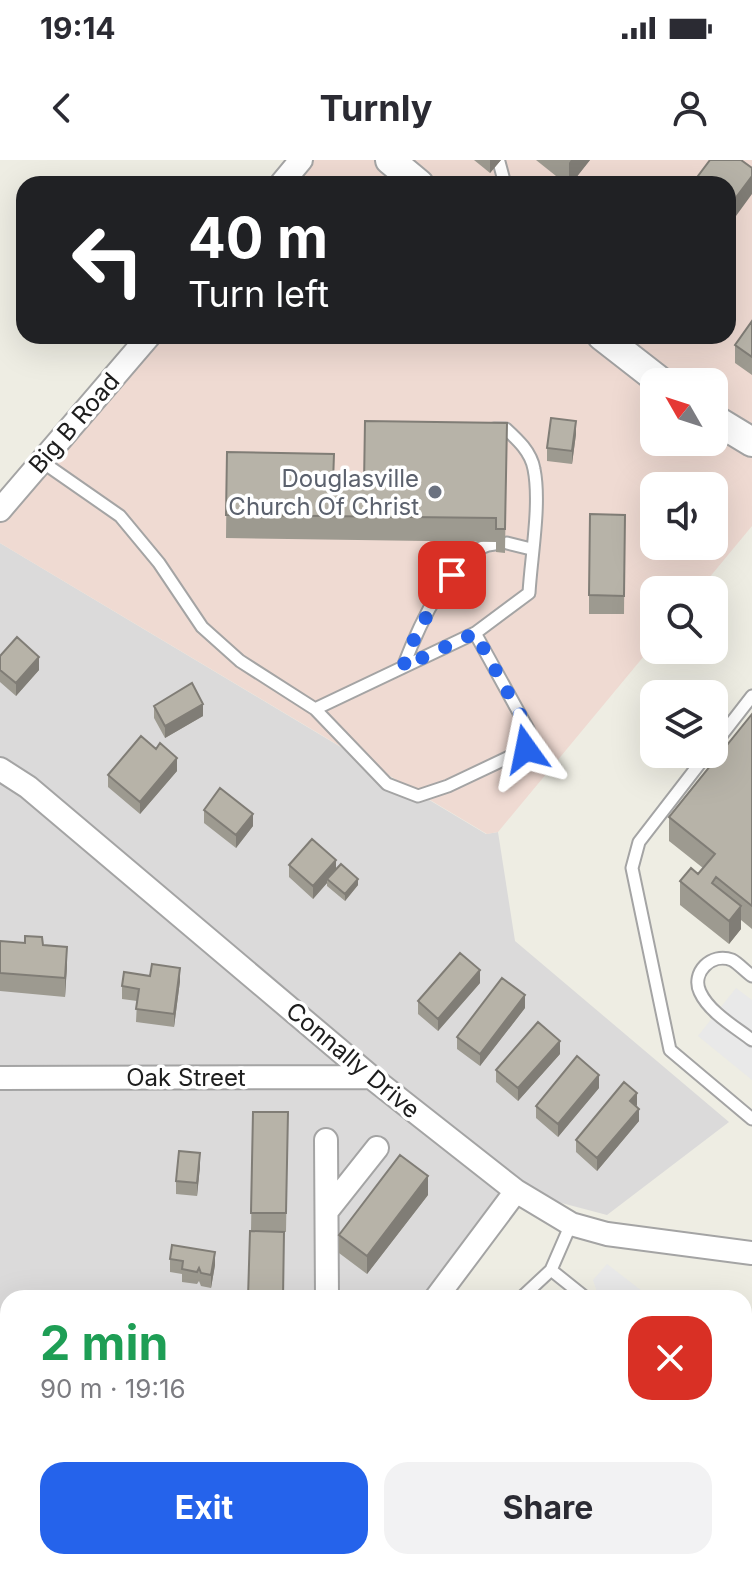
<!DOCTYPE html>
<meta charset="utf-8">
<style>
body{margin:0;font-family:Inter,sans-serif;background:#f2f2f3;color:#2b2b33;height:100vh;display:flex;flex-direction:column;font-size:30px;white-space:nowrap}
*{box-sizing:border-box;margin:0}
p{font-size:26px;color:#7c7c81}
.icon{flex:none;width:44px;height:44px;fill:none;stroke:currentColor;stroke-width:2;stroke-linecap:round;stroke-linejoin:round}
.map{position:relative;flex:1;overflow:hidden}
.side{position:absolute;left:0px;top:1130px;width:752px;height:280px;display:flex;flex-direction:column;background:#fff;border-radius:24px 24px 0 0;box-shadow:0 8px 32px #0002}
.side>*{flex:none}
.banner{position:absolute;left:16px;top:16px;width:720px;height:168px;border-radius:24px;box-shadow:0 8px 32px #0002;background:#202124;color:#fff;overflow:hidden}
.needle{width:52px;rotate:309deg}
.controls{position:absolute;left:640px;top:208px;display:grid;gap:16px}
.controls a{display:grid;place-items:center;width:88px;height:88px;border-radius:16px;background:#fff;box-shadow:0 8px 32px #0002;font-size:40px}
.pin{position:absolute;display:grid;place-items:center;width:68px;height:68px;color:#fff;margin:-34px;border-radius:16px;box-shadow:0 4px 12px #0006}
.me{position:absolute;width:88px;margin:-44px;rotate:348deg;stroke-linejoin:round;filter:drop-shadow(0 0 6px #0008)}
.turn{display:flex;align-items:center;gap:28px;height:168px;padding:0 40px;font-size:36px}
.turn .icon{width:104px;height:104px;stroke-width:2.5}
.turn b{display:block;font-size:56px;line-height:68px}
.round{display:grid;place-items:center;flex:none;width:84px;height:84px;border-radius:24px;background:#f2f2f3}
.headline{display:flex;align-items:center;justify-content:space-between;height:136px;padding:0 40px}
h1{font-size:48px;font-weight:700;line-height:60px;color:#1e9e55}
.primary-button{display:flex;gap:16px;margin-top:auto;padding:16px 40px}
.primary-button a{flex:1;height:92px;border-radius:24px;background:#2563eb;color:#fff;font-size:32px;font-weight:700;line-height:92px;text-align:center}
.primary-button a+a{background:#f2f2f3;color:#2b2b33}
.status{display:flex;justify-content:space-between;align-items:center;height:56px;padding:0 40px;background:#fff;direction:ltr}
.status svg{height:22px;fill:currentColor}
header{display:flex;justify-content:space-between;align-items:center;height:104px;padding:0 40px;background:#fff;font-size:36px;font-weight:700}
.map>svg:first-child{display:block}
.residential{fill:#dbdada}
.commercial{fill:#efdad2;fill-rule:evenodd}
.parking{fill:#e9e9e9}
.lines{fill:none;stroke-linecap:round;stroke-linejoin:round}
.service-casing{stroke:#a4a4a4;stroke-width:15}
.minor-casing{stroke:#a4a4a4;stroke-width:26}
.tertiary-casing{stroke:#a4a4a4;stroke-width:32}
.service{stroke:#fff;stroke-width:11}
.minor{stroke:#fff;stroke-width:22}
.tertiary{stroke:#fff;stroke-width:28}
.wall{fill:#9d9a90}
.shaded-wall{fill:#807d76}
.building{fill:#b7b3a8;stroke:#807d76;stroke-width:2}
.route{stroke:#2563eb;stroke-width:14;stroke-dasharray:0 25.2}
.worship-dot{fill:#6b7280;stroke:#fff;stroke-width:3}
.labels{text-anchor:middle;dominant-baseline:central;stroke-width:7;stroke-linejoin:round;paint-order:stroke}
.street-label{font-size:24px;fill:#1d1d1d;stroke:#fff}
.worship-label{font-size:24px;fill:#5b616d;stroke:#fff;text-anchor:end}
</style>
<div class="status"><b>19:14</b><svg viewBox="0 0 49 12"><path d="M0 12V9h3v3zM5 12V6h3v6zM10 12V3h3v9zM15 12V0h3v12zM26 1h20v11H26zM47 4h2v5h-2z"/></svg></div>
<header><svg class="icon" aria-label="back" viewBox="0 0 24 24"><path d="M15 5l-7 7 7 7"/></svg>Turnly<svg class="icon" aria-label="person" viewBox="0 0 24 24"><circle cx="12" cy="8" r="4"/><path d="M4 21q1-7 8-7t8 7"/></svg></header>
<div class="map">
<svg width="752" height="1410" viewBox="0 0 752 1410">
<rect width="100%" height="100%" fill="#eeede3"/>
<path class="residential" d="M0,383L486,674L498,672L515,781L729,962L607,1055L516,1031L431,1138H8V1402H59L58,1410H0Z"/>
<path class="commercial" d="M299,0H752V366L699,430H654V484L498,672L487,674L0,383V362L150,176H728V24H278ZM654,222H714V282H654ZM654,326H714V386H654Z"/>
<path class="parking" d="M736,828L752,840V920L698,876Z
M607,1104L651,1138H599L593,1120Z
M744,1210L752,1217V1321L744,1315Z"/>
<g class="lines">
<defs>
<path id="service" d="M499,2L505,24
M41,301L120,356L159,403L202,467L240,501L315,549L387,624L418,636L448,626L526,589L530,580L528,569L475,473L315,549
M507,383L531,389
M474,474L529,433C531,397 541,344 534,309C531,292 518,280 506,269H494
M403,507C416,473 452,387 495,384
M714,585L752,536
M707,594L639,682L632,708L670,890L752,959
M752,816C746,812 738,803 732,800C711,792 691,813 700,832C709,852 735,867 752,880
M551,1110L586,1138
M521,1138L551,1110L571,1064
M744,1262L752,1268
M454,1402L460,1410"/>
<path id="minor" d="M281,24L301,0
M0,350L149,176
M0,609L28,627L371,917L516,1031L571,1064L607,1074L752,1093
M0,918L371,917
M326,980L327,1138
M327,1051L377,988
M436,1138L516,1031
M46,1410L59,1402"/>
<path id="tertiary" d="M390,0L419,24
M602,176L661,222
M714,259L752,282"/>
</defs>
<use href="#service" class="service-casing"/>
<use href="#minor" class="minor-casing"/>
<use href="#tertiary" class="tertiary-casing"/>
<use href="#service" class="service"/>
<use href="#minor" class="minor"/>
<use href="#tertiary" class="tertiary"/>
</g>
<path class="wall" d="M474,0H501L490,13Z
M536,0H590L571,24H566Z
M752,161V215L735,203V185Z
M507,263L505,393L496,392V382L226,378L227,292L333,323L364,324Z
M576,274L572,304L547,301V288Z
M625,355L624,454H589V435Z
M0,496L39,510L16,536L0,522Z
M154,546L203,556L165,578L154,558Z
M752,554V769L741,760V769L729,784L680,745V721L698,714L703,708L669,681V657Z
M177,611L140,654L108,627V615Z
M204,650L253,666L236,688L204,663Z
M289,705L336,709L358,725L345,741L327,726V723L313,739L289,717Z
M0,781L43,785L67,805L65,837L0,831Z
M180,821L174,867L136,862L137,841L122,839V826Z
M480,823L438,871L418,854V841Z
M525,848L480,906L457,889V877Z
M560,894L518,941L496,922V910Z
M599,928L558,977L536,958V946Z
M637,945L639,961L597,1011L576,992V980Z
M253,952H288L286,1072L251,1071Z
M200,1006L197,1036L176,1034V1021Z
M428,1035L367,1114L339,1093V1075Z
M170,1099L215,1105L211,1128L201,1126L199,1121L197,1124L182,1122V1114L170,1112Z
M522,1402H744L752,1410H532Z"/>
<path class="shaded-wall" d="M490,0H501L490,13Z
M571,0H590L571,24H569V3Z
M752,16V34L728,67V48Z
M576,261V274L572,304V291Z
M39,497V510L16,536V523Z
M203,544V556L165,578V566Z
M177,598V611L140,654V642Z
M253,654V666L236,688V675Z
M336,700V713L327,719V723L313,739V726Z
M358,719V725L345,741V734Z
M741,746V769L729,784V761Z
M67,787V805L65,837V818Z
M180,808V821L174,867V854Z
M480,810V823L438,871V859Z
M525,835V848L480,906V894Z
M560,881V894L518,941V928Z
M599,915V928L558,977V964Z
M637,933V945L630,954V941Z
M639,949V961L597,1011V998Z
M200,993V1006L197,1036V1023Z
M428,1016V1035L367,1114V1096Z
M215,1092V1105L211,1128V1115Z"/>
<path class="building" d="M710,0H741L752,8V16L728,48V24H692Z
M752,161V197L735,185Z
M551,258L576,261L572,291L547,288Z
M365,261L507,263L505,369H496V358L226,355L227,292L334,294L333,323L364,324Z
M590,354L625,355L624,436L589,435Z
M17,477L39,497L16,523L0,510V496Z
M192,523L203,544L165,566L154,546Z
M752,554V746L716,717L712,723L741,746L729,761L680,721L691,708L698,714L715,694L669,657Z
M141,576L156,589L160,583L177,598L140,642L108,615Z
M220,628L253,654L236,675L204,650Z
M312,679L336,700L313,726L289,705Z
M341,704L358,719L345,734L327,719Z
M25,776L42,777L43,785L67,787L65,818L0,813V781L25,783Z
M460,793L480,810L438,859L418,841Z
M152,804L180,808L174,854L136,849L139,829L122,826L124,812L150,816Z
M502,818L525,835L480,894L457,877Z
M538,862L560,881L518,928L496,910Z
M577,896L599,915L558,964L536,946Z
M624,922L637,933L630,941L639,949L597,998L576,980Z
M253,952H288L286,1053H251Z
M179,991L200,993L197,1023L176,1021Z
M400,995L428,1016L367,1096L339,1075Z
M250,1071L284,1072L283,1138H248Z
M172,1085L215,1092L211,1115L201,1113L199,1108L197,1112L182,1109L183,1101L170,1099Z
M744,1319L752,1325V1410H562L551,1402H744Z"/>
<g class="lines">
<path class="route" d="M452,415L417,472L403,507L475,473L528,569L530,580L526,589"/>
</g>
<circle class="worship-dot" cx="435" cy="332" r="8"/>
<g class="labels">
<g class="street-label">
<text transform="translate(74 263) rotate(-49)">Big B Road</text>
<text transform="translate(353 900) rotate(40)">Connally Drive</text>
<text x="186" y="917">Oak Street</text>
</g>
<g class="worship-label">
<text x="419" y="318">Douglasville<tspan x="419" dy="28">Church Of Christ</tspan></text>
</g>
</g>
</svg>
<div class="controls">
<a><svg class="needle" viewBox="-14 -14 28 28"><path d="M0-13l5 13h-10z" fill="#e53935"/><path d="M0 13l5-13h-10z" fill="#7c7c81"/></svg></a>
<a><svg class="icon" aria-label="sound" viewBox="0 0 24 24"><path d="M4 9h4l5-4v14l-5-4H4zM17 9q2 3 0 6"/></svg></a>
<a><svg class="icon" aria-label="search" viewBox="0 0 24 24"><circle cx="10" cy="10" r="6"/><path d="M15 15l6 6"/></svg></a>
<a><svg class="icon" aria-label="layers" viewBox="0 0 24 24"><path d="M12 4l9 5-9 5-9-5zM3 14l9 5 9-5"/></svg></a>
</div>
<div class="pin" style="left:452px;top:415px;background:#d93025"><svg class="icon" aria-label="arrive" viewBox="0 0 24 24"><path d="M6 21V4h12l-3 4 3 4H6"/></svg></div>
<svg class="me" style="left:526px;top:589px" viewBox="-20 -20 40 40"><path d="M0-17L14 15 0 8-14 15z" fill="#2563eb" stroke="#fff" stroke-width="4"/></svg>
<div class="banner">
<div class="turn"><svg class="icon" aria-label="left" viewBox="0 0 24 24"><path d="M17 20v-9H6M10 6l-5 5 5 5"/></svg><div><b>40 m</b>Turn left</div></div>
</div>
<section class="side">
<div class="headline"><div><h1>2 min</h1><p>90 m · 19:16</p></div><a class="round" style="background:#d93025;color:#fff"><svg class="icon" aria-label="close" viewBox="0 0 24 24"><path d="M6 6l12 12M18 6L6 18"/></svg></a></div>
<div class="primary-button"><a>Exit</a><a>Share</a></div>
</section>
</div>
